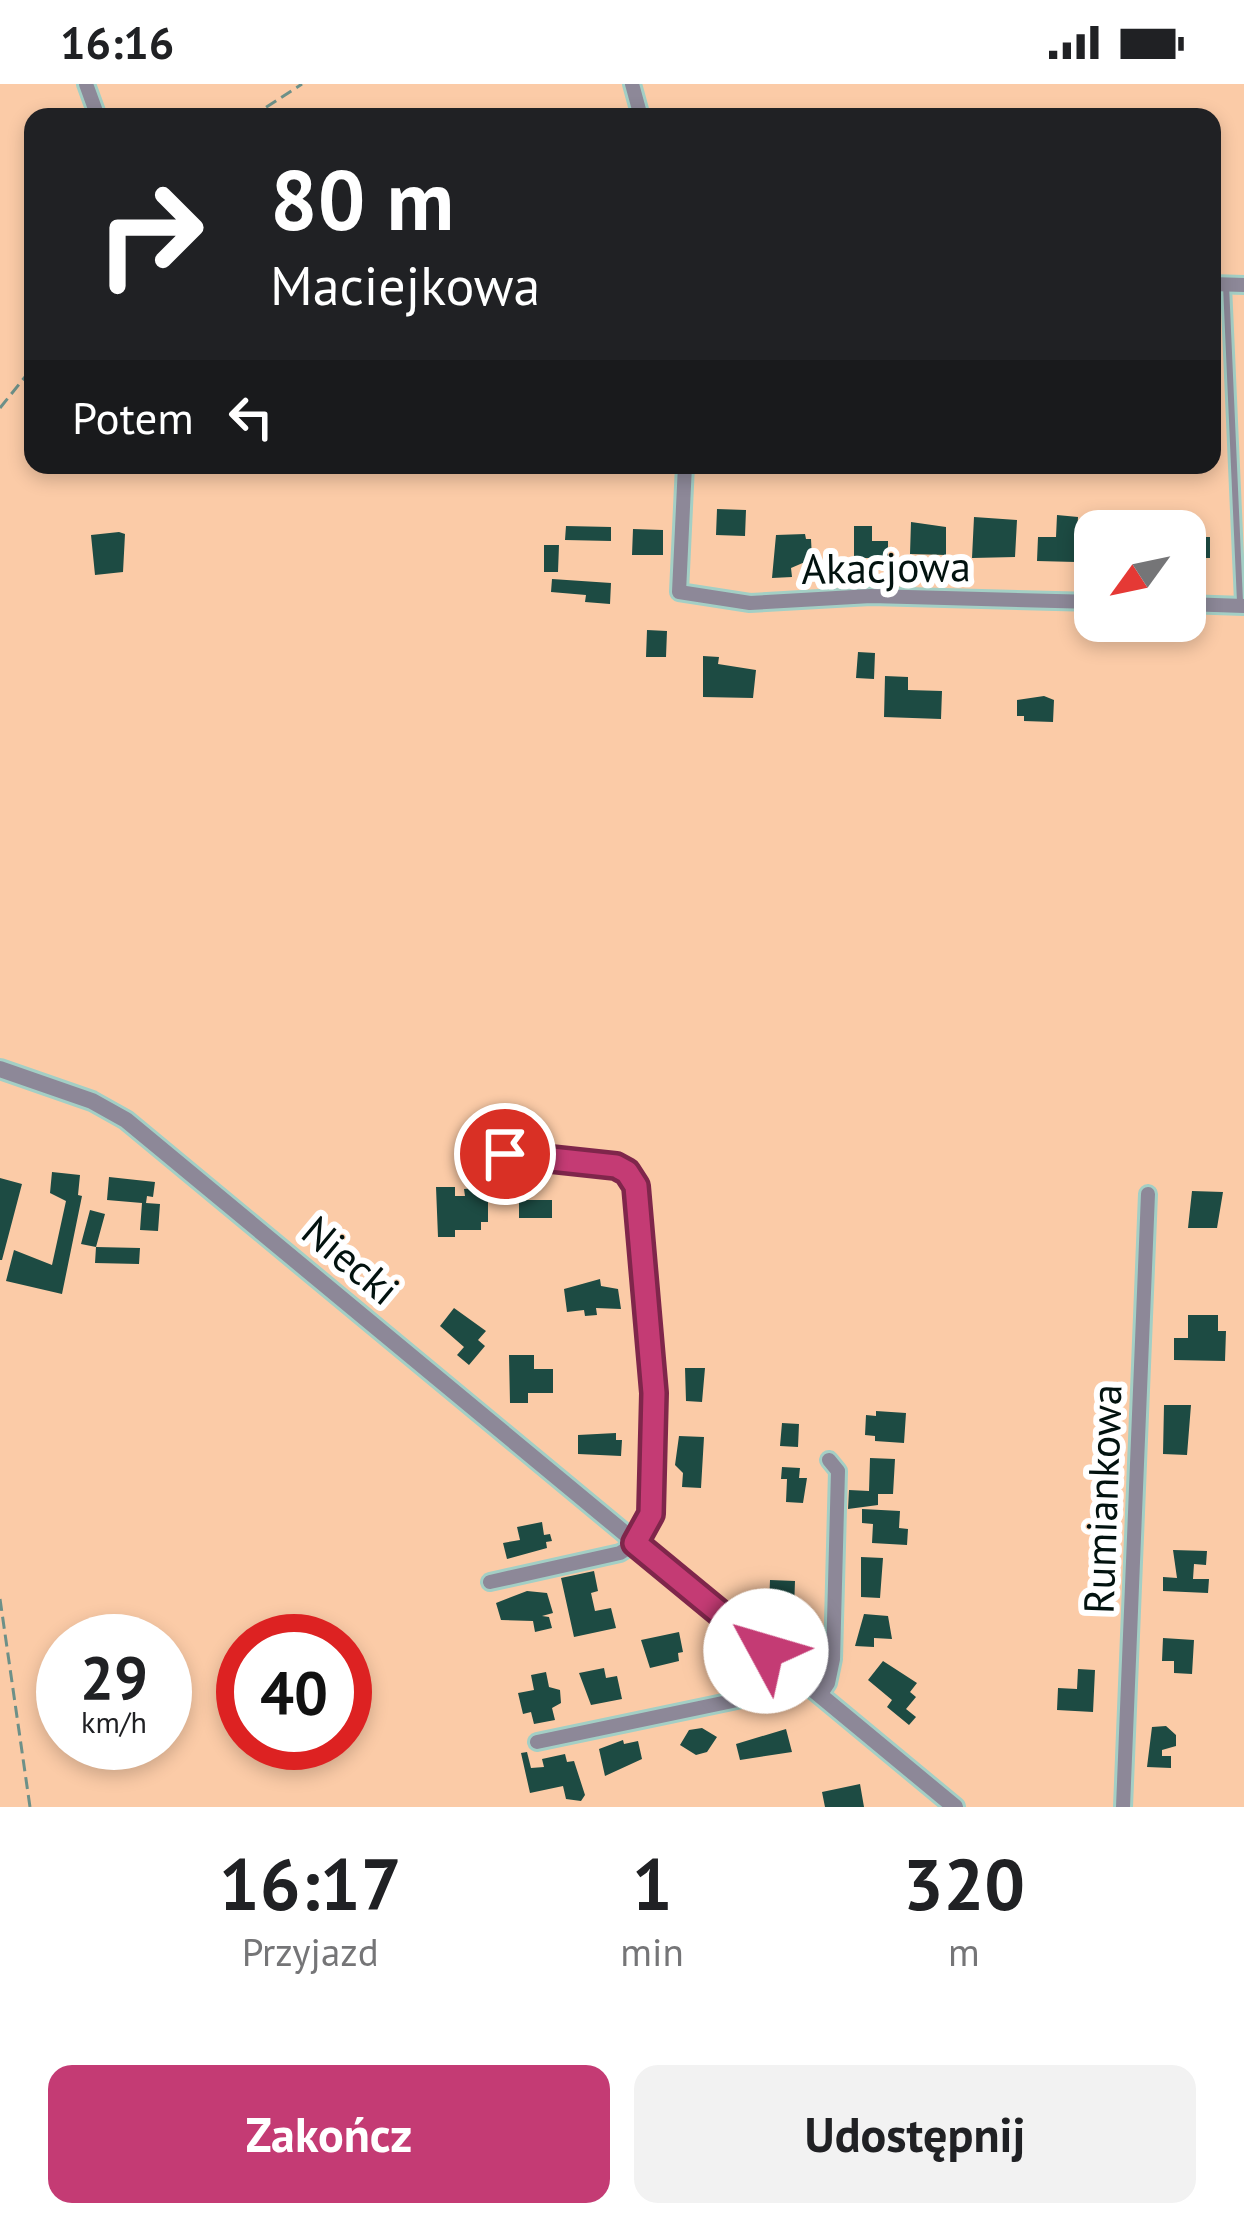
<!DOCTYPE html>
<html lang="pl">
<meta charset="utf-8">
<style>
body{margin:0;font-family:"PT Sans",sans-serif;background:#f2f2f2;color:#202124;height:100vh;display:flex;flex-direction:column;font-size:45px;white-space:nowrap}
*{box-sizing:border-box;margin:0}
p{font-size:39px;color:#757577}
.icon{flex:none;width:66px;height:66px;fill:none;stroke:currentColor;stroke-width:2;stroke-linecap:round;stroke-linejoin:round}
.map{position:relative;height:1723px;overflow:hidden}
.sheet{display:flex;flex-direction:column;background:#fff;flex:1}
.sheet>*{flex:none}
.banner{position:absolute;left:24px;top:24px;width:1197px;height:366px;border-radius:24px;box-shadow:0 6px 18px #0003;background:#202124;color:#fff;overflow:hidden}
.needle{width:78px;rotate:237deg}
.fabs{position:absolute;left:1074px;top:426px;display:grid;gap:24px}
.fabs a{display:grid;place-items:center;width:132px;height:132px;border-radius:24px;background:#fff;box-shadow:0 6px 18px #0003;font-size:60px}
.speed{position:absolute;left:36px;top:1530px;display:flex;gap:24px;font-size:60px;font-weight:700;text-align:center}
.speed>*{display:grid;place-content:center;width:156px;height:156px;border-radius:50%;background:#fff;box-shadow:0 6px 18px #0003;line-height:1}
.speed small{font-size:30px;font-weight:400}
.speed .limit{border:18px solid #d22;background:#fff;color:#111}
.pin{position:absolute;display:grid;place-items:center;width:102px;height:102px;color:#fff;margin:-51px;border:6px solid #fff;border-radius:50%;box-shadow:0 3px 12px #0007}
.me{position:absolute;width:132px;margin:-66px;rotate:309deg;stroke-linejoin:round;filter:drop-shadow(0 0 9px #0008)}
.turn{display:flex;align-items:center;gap:42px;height:252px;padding:0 48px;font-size:54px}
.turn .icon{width:156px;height:156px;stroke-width:2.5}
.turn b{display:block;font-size:84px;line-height:102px}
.then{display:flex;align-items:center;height:114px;padding:0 48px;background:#0003;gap:24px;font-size:45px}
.eta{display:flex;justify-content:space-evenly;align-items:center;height:204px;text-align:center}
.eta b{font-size:72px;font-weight:800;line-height:84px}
.primary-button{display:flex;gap:24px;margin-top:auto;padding:24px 48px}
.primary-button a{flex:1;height:138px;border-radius:24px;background:#c43b74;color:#fff;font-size:48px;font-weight:800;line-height:138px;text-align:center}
.primary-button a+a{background:#f2f2f2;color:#202124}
.status{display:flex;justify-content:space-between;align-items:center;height:84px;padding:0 60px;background:#fff;direction:ltr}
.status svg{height:33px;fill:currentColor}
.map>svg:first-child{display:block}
.green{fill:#fbcba7;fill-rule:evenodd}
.building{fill:#1d4b43}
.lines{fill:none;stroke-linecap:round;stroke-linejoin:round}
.service-casing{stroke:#a3cfc5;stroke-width:12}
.minor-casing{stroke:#a3cfc5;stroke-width:20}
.tertiary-casing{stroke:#a3cfc5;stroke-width:22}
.path{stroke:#6d9088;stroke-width:3;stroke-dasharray:12 6;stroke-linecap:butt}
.service{stroke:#8d8898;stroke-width:6}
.minor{stroke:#8d8898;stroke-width:14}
.tertiary{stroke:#8d8898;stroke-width:16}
.route-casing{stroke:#7f264b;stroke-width:30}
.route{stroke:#c43b74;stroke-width:21}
.labels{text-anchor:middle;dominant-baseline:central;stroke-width:12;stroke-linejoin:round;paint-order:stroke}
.street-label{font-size:42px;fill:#02120f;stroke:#fff}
</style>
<div class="status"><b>16:16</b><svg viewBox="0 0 49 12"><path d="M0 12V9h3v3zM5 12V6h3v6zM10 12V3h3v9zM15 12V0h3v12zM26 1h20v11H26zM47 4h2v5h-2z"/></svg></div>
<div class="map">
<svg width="1244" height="1723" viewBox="0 0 1244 1723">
<rect width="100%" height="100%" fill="#c2f3e8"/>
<path class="green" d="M0,0H1244V1723H0ZM33,33H1212V381H33ZM1095,447H1185V537H1095ZM63,1557H165V1659H63ZM243,1557H345V1659H243Z"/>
<path class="building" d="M717,425L746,426L745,452L716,451Z
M1057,431L1078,433L1076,478L1037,477L1038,453H1056Z
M974,433L1017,436L1015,473L972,474Z
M1175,437H1196V453H1210V474H1185V447H1174Z
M911,438L946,443V471L910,470Z
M566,442L611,443V457L565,456Z
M854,442H872V457H888V474H854Z
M633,445L663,446V471H632Z
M119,448L125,450L123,488L95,491L91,451Z
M805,450L806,455H811L812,475L791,484L792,493L772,494L776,451Z
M544,461H559L558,488H544Z
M552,495L611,499L610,520L585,518L586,511L551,508Z
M647,546L667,547L666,573H646Z
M858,568L875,569L874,595L856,594Z
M703,572L719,573L718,580L756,586L753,614L703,613Z
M885,592L908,593V606L942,607L941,635L884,633Z
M1044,612L1054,616L1053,638L1024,637V632H1017V616Z
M52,1088L80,1091L78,1111L82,1112L62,1210L6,1197L14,1166L52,1181L66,1117L50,1109Z
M109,1093L155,1098L153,1113L147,1112L146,1119L160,1120L158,1147L140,1146L142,1119L107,1116Z
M0,1094L22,1100L2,1176H0Z
M436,1103H455V1112H465L464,1105L488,1103V1138H481V1146H455V1153H438Z
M1192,1107L1223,1108L1217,1144H1188Z
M519,1116H552V1134H519Z
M90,1126L105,1130L96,1163L81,1160Z
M96,1163L140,1164L139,1180L95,1179Z
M600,1195L601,1202L618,1205L621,1225L596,1224L597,1231L585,1232L584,1226L567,1228L564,1205Z
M454,1224L486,1247L478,1256L485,1262L469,1281L457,1271L464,1263L440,1242Z
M1188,1231H1218V1247H1226L1225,1277L1174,1276V1254H1188Z
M509,1271H534V1285H553V1309H528V1319H510Z
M685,1284H705L702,1318L686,1317Z
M1164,1321H1191L1187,1371L1163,1370Z
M876,1327L906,1329L904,1359L875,1357V1352L865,1351L866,1331L876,1332Z
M782,1339L799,1340L798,1363L780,1362Z
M616,1349V1356H622L621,1372L578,1370V1351Z
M679,1352L704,1353L701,1404L682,1403L683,1389L675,1381Z
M870,1374L895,1375L893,1410H878V1421L848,1425L849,1406L869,1407Z
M782,1383L800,1384L799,1394H807L803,1419L786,1418L787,1395H781Z
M862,1425L900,1427L899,1444L908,1445L907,1461L872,1459L873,1440L862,1439Z
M542,1438L544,1451L550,1450L552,1457L546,1458L547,1464L507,1475L503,1459L520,1456L517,1443Z
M1173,1466L1207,1467L1206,1481L1194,1480L1193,1495H1209L1208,1509L1163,1507V1493L1177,1494Z
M861,1473L883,1474L880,1514L861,1513Z
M594,1487L598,1507L591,1509L595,1527L611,1524L616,1544L574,1553L561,1494Z
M770,1496L795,1497L794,1525L769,1523Z
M527,1507L547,1509L553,1529L542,1532L549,1533L552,1544L535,1548L533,1537L501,1536L496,1519Z
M864,1530L888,1532L892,1555L874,1554V1563L855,1562Z
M679,1548L683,1568L678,1569L679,1577L650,1584L641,1556Z
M1163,1554L1194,1556L1192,1590L1174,1589V1577H1162Z
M883,1577L917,1599L910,1608L916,1613L906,1625L916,1633L909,1641L887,1623L892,1616L868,1596Z
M604,1584L606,1594L617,1592L622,1615L591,1621L579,1589Z
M1078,1585L1095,1586L1093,1628L1057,1626L1058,1604L1077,1605Z
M546,1588L549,1603L560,1606L561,1619L552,1624L555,1636L534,1640L531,1628L523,1630L518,1609L534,1606L531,1591Z
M1166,1642L1176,1651V1662L1162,1666V1672H1171V1684L1147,1683L1152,1643Z
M702,1644L717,1653L707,1668L696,1671L680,1661L689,1646Z
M786,1645L792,1668L740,1676L736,1660Z
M623,1656L624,1660L638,1657L642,1675L605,1692L599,1665Z
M527,1668L531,1684L544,1683L542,1675L565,1670L567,1678L574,1677L585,1711L581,1717L566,1715L563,1702L530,1709L521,1669Z
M860,1700L864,1723H825L822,1708Z"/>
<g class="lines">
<defs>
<path id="service" d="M1226,201L1240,518"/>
<path id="minor" d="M86,0L98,33
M632,0L641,33
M1212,200L1244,201
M685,381L679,508L750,519L871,512L1095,518
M1185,520L1244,522
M490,1498L620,1469L636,1459L649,1438L654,1309L636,1103L627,1088L616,1082L505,1070
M820,1611L828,1599L833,1575L838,1387L829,1376
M537,1658L780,1607L800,1595
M1123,1723L1148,1110"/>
<path id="tertiary" d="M0,985L92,1017L126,1036L955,1723"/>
</defs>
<use href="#service" class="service-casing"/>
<use href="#minor" class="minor-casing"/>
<use href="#tertiary" class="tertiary-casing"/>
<path class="path" d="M251,33L302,0
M0,324L33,283
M0,1515L30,1723"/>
<use href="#service" class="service"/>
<use href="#minor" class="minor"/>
<use href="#tertiary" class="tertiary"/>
</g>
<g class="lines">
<defs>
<path id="route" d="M505,1070L616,1082L627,1088L636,1102L654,1309L651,1430L635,1459L766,1567"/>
</defs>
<use href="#route" class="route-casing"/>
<use href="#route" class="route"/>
</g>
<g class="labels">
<g class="street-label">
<text transform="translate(886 483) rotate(-1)">Akacjowa</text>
<text transform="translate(351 1176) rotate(40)">Niecki</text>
<text transform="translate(1102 1415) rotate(-88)">Rumiankowa</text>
</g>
</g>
</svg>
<div class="fabs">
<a><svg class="needle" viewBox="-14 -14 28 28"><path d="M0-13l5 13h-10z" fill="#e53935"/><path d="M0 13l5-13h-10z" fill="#757577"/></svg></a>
</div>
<div class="speed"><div>29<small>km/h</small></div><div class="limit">40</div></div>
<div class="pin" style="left:505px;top:1070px;background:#d93025"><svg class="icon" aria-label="arrive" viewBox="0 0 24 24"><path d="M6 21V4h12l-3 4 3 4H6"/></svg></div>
<svg class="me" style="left:766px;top:1567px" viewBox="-20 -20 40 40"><circle r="19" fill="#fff"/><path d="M0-13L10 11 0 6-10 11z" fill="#c43b74"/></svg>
<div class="banner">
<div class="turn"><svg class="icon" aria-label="right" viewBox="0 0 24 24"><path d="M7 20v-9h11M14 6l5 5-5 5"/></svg><div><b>80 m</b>Maciejkowa</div></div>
<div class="then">Potem<svg class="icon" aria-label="left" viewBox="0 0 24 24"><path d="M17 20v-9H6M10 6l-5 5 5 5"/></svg></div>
</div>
</div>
<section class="sheet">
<div class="eta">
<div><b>16:17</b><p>Przyjazd</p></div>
<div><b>1</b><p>min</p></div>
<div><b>320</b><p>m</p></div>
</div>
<div class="primary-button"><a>Zakończ</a><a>Udostępnij</a></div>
</section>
